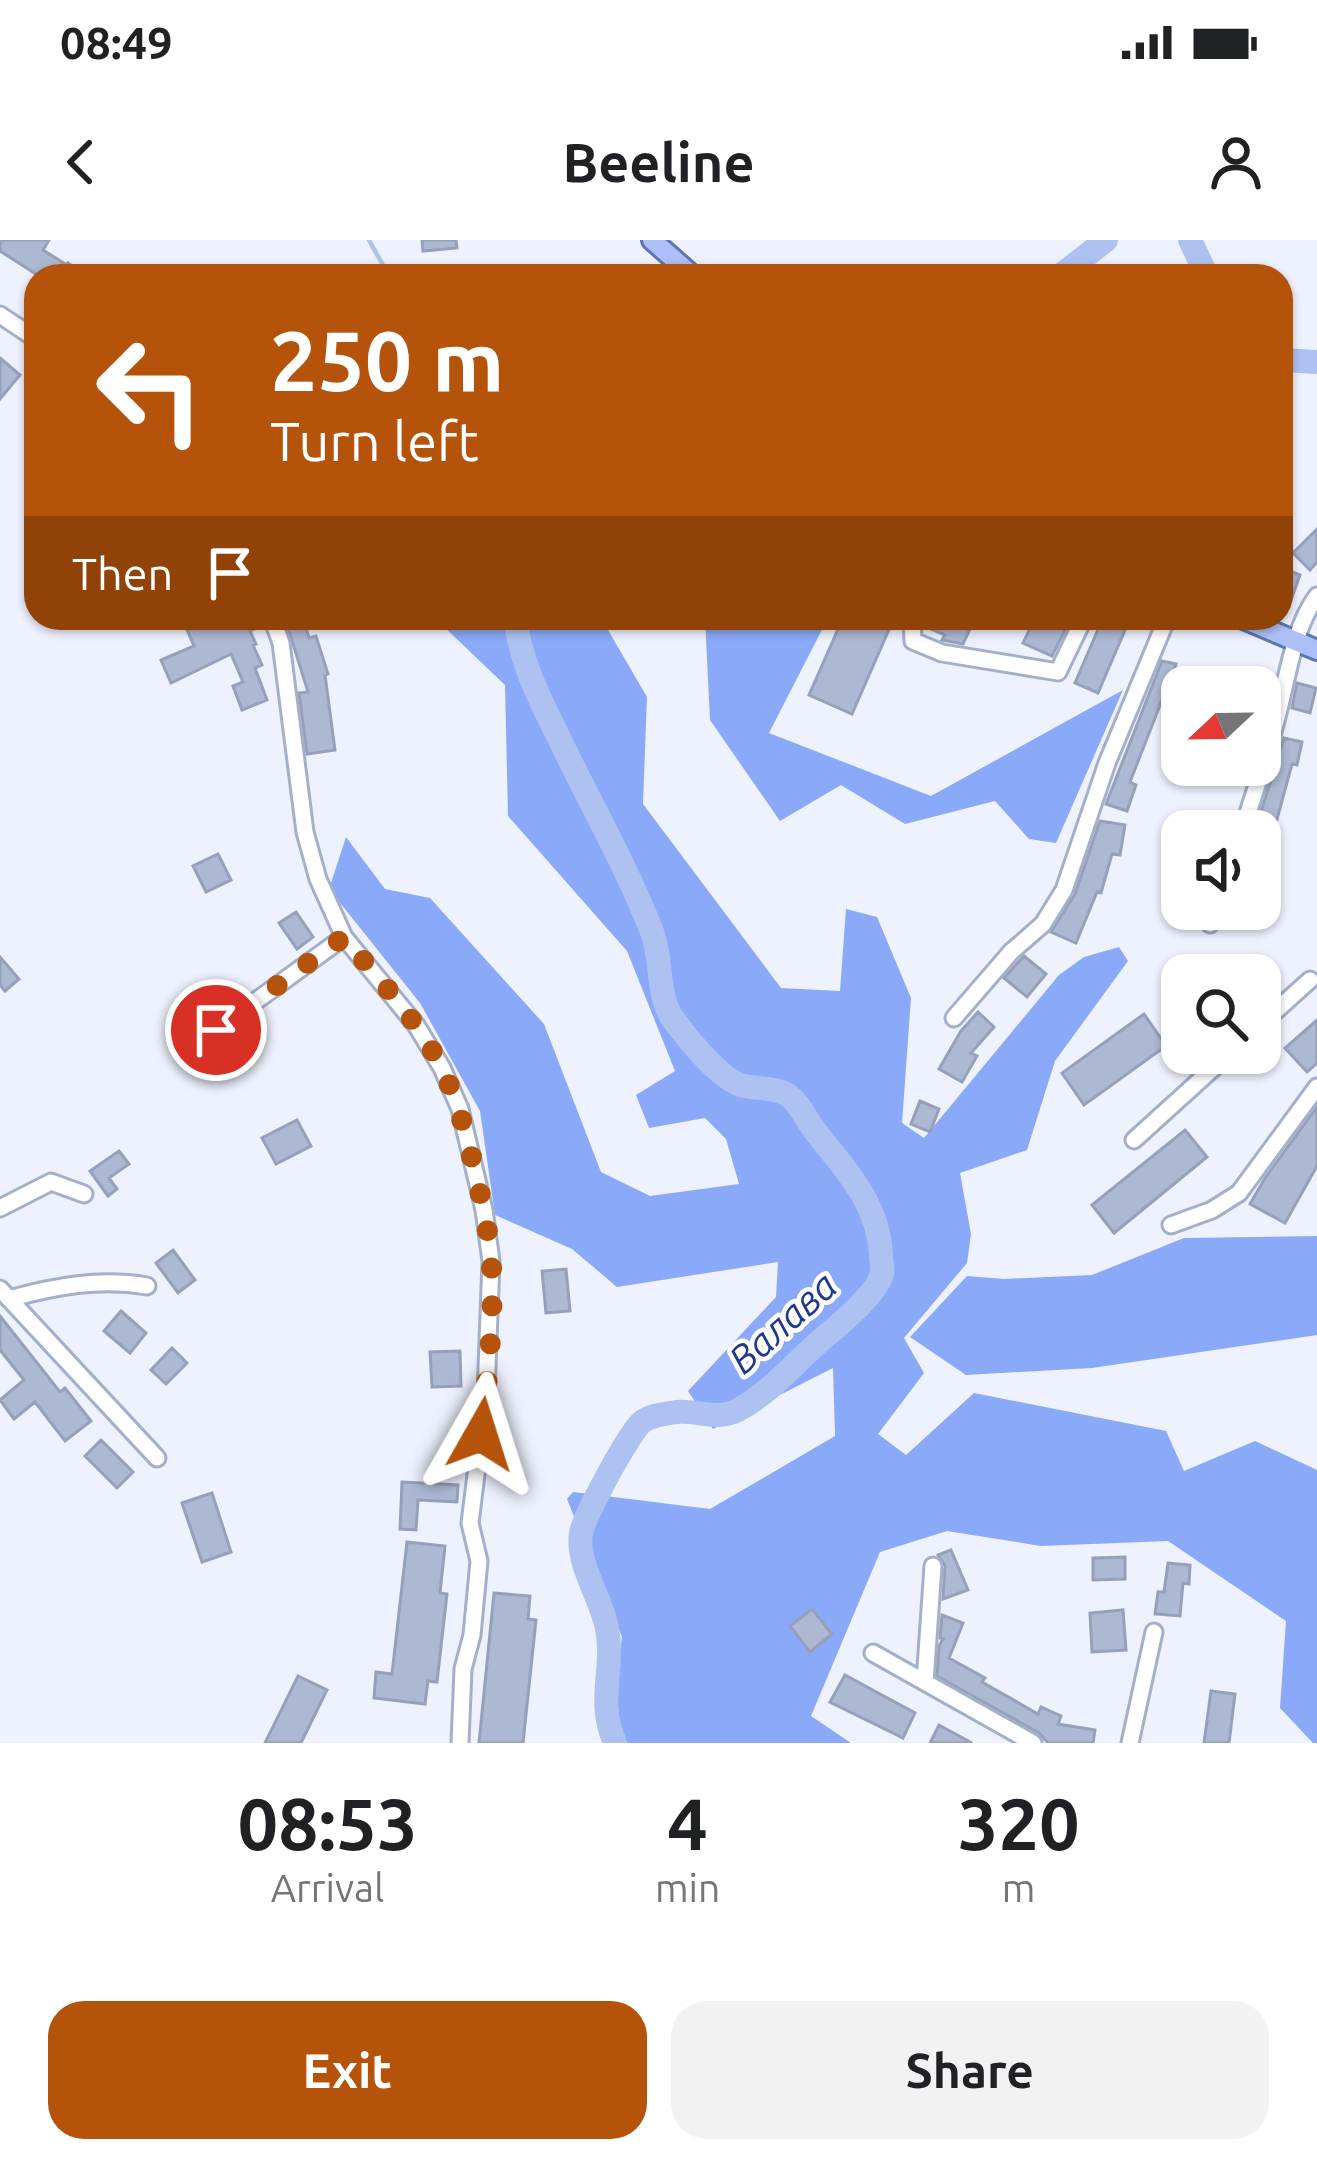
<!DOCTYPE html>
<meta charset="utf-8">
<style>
body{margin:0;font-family:Ubuntu,sans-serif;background:#f2f2f2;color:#202124;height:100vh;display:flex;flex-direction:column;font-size:45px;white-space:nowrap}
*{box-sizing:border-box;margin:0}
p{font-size:39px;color:#757577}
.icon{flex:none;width:66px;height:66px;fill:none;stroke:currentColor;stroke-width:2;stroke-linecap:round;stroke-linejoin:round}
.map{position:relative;height:1503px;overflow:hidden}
.sheet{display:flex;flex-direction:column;background:#fff;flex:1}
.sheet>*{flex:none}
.banner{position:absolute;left:24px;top:24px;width:1269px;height:366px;border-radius:36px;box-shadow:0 3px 9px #0004;background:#b45309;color:#fff;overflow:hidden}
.needle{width:78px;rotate:248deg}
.controls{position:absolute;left:1161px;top:426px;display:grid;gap:24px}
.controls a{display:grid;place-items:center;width:120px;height:120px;border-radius:24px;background:#fff;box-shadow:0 3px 9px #0004;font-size:60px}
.pin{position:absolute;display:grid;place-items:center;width:102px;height:102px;color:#fff;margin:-51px;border:6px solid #fff;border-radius:50%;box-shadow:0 3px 12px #0007}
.me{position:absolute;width:132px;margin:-66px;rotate:6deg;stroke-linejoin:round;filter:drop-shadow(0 0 9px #0008)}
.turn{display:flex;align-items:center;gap:42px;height:252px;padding:0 48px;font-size:54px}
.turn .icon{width:156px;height:156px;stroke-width:2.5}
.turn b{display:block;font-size:84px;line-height:102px}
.then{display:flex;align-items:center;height:114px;padding:0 48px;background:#0003;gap:24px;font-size:45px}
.eta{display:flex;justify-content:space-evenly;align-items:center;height:204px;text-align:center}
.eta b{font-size:72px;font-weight:700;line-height:84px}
.primary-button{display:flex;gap:24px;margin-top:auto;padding:24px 48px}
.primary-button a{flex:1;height:138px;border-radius:36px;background:#b45309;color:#fff;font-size:48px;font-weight:700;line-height:138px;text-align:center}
.primary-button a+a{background:#f2f2f2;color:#202124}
.status{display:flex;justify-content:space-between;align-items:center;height:84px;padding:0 60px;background:#fff;direction:ltr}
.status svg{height:33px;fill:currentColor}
header{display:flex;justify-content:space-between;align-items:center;height:156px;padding:0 48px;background:#fff;font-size:54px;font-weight:700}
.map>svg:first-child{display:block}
.forest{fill:#8ba9f9}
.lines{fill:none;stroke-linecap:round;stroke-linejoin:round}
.stream{stroke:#aec2f2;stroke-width:4.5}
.river{stroke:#aec2f2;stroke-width:24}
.building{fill:#adb9d3;stroke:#96a0ba;stroke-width:3}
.minor-casing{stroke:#a4afc9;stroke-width:21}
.major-casing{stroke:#5e75b4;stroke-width:24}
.minor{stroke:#fff;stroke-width:15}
.major{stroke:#acc0f7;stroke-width:18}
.route{stroke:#b45309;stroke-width:21;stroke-dasharray:0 37.8}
.labels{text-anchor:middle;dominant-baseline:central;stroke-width:9;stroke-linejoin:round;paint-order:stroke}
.water-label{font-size:39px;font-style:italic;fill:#213891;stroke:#fff}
</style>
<div class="status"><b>08:49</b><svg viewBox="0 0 49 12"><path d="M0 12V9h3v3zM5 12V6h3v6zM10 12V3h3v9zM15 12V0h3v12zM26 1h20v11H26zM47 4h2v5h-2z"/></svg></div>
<header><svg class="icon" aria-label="back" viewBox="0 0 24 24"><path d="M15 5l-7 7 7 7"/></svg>Beeline<svg class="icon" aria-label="person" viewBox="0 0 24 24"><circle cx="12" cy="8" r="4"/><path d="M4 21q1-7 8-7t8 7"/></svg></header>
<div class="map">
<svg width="1317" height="1503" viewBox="0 0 1317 1503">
<rect width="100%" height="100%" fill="#eef2fe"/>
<path class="forest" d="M439,378H601L647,457L643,564L781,748L840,751L846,669L877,677L911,758L902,883L924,898L1059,735L1084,717L1119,707L1128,721L1055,821L1027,910L960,933L971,994L967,1023L904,1098L924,1133L878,1194L906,1215L974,1153L1166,1191L1184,1231L1255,1201L1317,1230V1503H1313L1280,1468L1286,1381L1168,1301L1041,1306L947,1291L880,1312L811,1476L851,1503H624L613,1463L622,1397L567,1259L573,1252L710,1269L835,1196L833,1128L713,1189L688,1151L776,1057L778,1022L617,1047L572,1009L495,975L480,871L420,763L329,649L346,597L385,649L430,658L544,784L601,932L650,956L739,944L726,899L705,878L649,888L636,855L675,831L627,711L508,576L505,445L440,383Z
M705,378H828L769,493L931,556L1123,450L1056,603L1029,599L995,561L905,584L841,545L780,581L710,480Z
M1317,996V1095L1092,1128L966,1135L910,1097L967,1036L1004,1039L1092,1035L1184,998Z"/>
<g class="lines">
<path class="stream" d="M369,0L389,36"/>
<path class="river" d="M1190,0L1207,36
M1060,36L1106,0
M1281,120L1317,122
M515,378C520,420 539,458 558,496C589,561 626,625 652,692C663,720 656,755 673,779C687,798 721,841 744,846C758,849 775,847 788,855C800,864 806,879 815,891C846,930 879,964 881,1016C881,1022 883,1028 882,1034C876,1055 838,1086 821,1100C794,1124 771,1152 738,1170C717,1181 698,1170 676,1172C665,1174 651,1175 642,1182C630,1191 583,1278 581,1293C576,1323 601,1358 607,1388C615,1430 596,1459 615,1503"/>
</g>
<path class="building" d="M0,0H49L43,10L67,25L68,23L86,36H39L0,11Z
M422,0H456L457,8L423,11Z
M0,118L20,135L0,159Z
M1317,289V322L1310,330L1293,313Z
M1281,328L1300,335L1291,360L1281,356Z
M182,378H252L256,388L250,391L256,404L253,405L262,425L255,428L267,460L242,470L233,446L243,442L231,414L171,443L161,420L194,406Z
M285,378H303L309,398L316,396L328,434L325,435L335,510L307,514L299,453L308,452Z
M843,378H894L852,474L809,455Z
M924,378H975L963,404L942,400L945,395L924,386Z
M1035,378H1071L1052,416L1023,403Z
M1103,378H1115L1128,383L1098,453L1075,443Z
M1162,421L1176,424L1171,443L1169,442L1130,542L1136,545L1127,571L1106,564Z
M1297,443L1316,448L1310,473L1292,468Z
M1284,498L1302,502L1297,525L1292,524L1270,605L1260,602V591H1255Z
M1100,581L1125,585L1120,615L1112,614L1101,653L1097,652L1076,703L1051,692L1075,654Z
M218,614L231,640L206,652L193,626Z
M296,672L313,697L297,709L279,683Z
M1024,716L1046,734L1027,757L1004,738Z
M0,717L19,739L5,751L0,745Z
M230,747L238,759L216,775L207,761Z
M978,772L994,787L971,813L977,816L962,842L939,829L961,791Z
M1144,774L1166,806L1084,865L1062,833Z
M1317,780V823L1307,832L1285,808Z
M242,786L253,804L221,822L212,805Z
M920,861L939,869L930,892L911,884Z
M1317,867V926L1285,983L1250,964L1265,938Z
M297,880L311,906L276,924L262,898Z
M1185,890L1207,917L1114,993L1092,965Z
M119,911L129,924L109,938L117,949L108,956L90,931Z
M173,1010L195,1040L178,1053L156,1023Z
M566,1029L570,1071L546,1073L542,1031Z
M121,1071L146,1093L130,1113L104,1091Z
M0,1076L60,1152L65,1148L91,1181L65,1201L35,1162L14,1179L0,1160L24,1140L0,1110Z
M172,1108L187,1123L166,1144L151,1130Z
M460,1111L461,1146L432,1147L430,1112Z
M101,1200L133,1232L117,1248L85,1216Z
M402,1242L458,1245L457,1262L418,1260L416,1290L400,1289Z
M212,1253L231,1312L202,1322L182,1263Z
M407,1302L445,1306L440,1353L447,1354L437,1442L428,1441L425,1464L374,1458L376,1432L392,1434Z
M951,1310L968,1350L943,1359L945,1326L938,1315Z
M1125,1317V1339L1093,1340V1318Z
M1168,1323L1190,1325L1189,1344L1183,1343L1180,1376L1155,1374L1158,1352H1164Z
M494,1353L530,1356L528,1379L536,1380L523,1503H479Z
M812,1369L832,1394L810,1412L790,1386Z
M1123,1370L1126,1410L1092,1412L1090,1373Z
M942,1375L963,1383L949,1418L985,1438L982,1442L1038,1474L1041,1467L1061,1476L1058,1484L1095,1490L1093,1503H1048L1039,1493L937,1436L939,1406L943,1399L940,1398Z
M845,1435L915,1473L903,1498L830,1462Z
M298,1436L327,1450L301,1503H265Z
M1211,1451L1235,1454L1229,1503H1204Z
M939,1485L972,1503H930Z"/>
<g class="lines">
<defs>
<path id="minor" d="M668,36L687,31
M0,75L36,99
M272,378L281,403L305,592L318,639L344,697L416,785L442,828L460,869L484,970L491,1021L486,1154L470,1283L479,1321L472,1395L463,1429L460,1503
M912,378L913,401L942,413L1058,432L1084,378
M1242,591C1255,552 1268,513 1278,473C1288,435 1294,387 1317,356
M1210,684L1215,669
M954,778L1011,712L1043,684L1064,650L1107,523L1167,378
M1260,785L1310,740
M216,790L344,697
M1134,900L1230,813
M0,968L51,942L84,954
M1171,985L1212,970L1239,953L1317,847
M0,1049L157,1218
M9,1059C55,1046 100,1038 147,1046
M873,1413L1033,1503
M925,1442L933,1326
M1130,1503L1154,1392"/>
<path id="major" d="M652,0L693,36
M1241,378L1317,410"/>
</defs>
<use href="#minor" class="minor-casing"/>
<use href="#major" class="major-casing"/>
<use href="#minor" class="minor"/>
<use href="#major" class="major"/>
</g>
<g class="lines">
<path class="route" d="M216,790L344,697C379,740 419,781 443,831C458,862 466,894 474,927C481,957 488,987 491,1018C495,1070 488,1141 481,1194"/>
</g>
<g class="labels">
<g class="water-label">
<text transform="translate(782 1082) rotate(-42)">Валава</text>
</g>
</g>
</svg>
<div class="controls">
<a><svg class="needle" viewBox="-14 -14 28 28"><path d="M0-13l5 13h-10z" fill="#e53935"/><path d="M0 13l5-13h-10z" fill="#757577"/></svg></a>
<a><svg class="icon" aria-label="sound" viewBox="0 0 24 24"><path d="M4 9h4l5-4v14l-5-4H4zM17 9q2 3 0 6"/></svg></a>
<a><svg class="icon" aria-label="search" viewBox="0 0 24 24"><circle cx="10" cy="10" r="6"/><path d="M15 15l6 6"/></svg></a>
</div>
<div class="pin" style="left:216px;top:790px;background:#d93025"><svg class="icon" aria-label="arrive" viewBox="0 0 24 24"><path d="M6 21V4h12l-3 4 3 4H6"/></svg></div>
<svg class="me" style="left:481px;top:1194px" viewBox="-20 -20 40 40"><path d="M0-17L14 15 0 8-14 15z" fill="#b45309" stroke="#fff" stroke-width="4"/></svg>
<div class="banner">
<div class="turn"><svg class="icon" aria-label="left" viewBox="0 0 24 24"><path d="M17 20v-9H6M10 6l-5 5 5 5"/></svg><div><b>250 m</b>Turn left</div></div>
<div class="then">Then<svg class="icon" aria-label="arrive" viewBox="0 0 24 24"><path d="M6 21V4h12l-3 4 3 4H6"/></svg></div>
</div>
</div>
<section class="sheet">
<div class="eta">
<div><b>08:53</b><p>Arrival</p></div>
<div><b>4</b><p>min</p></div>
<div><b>320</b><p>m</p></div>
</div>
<div class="primary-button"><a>Exit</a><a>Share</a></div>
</section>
